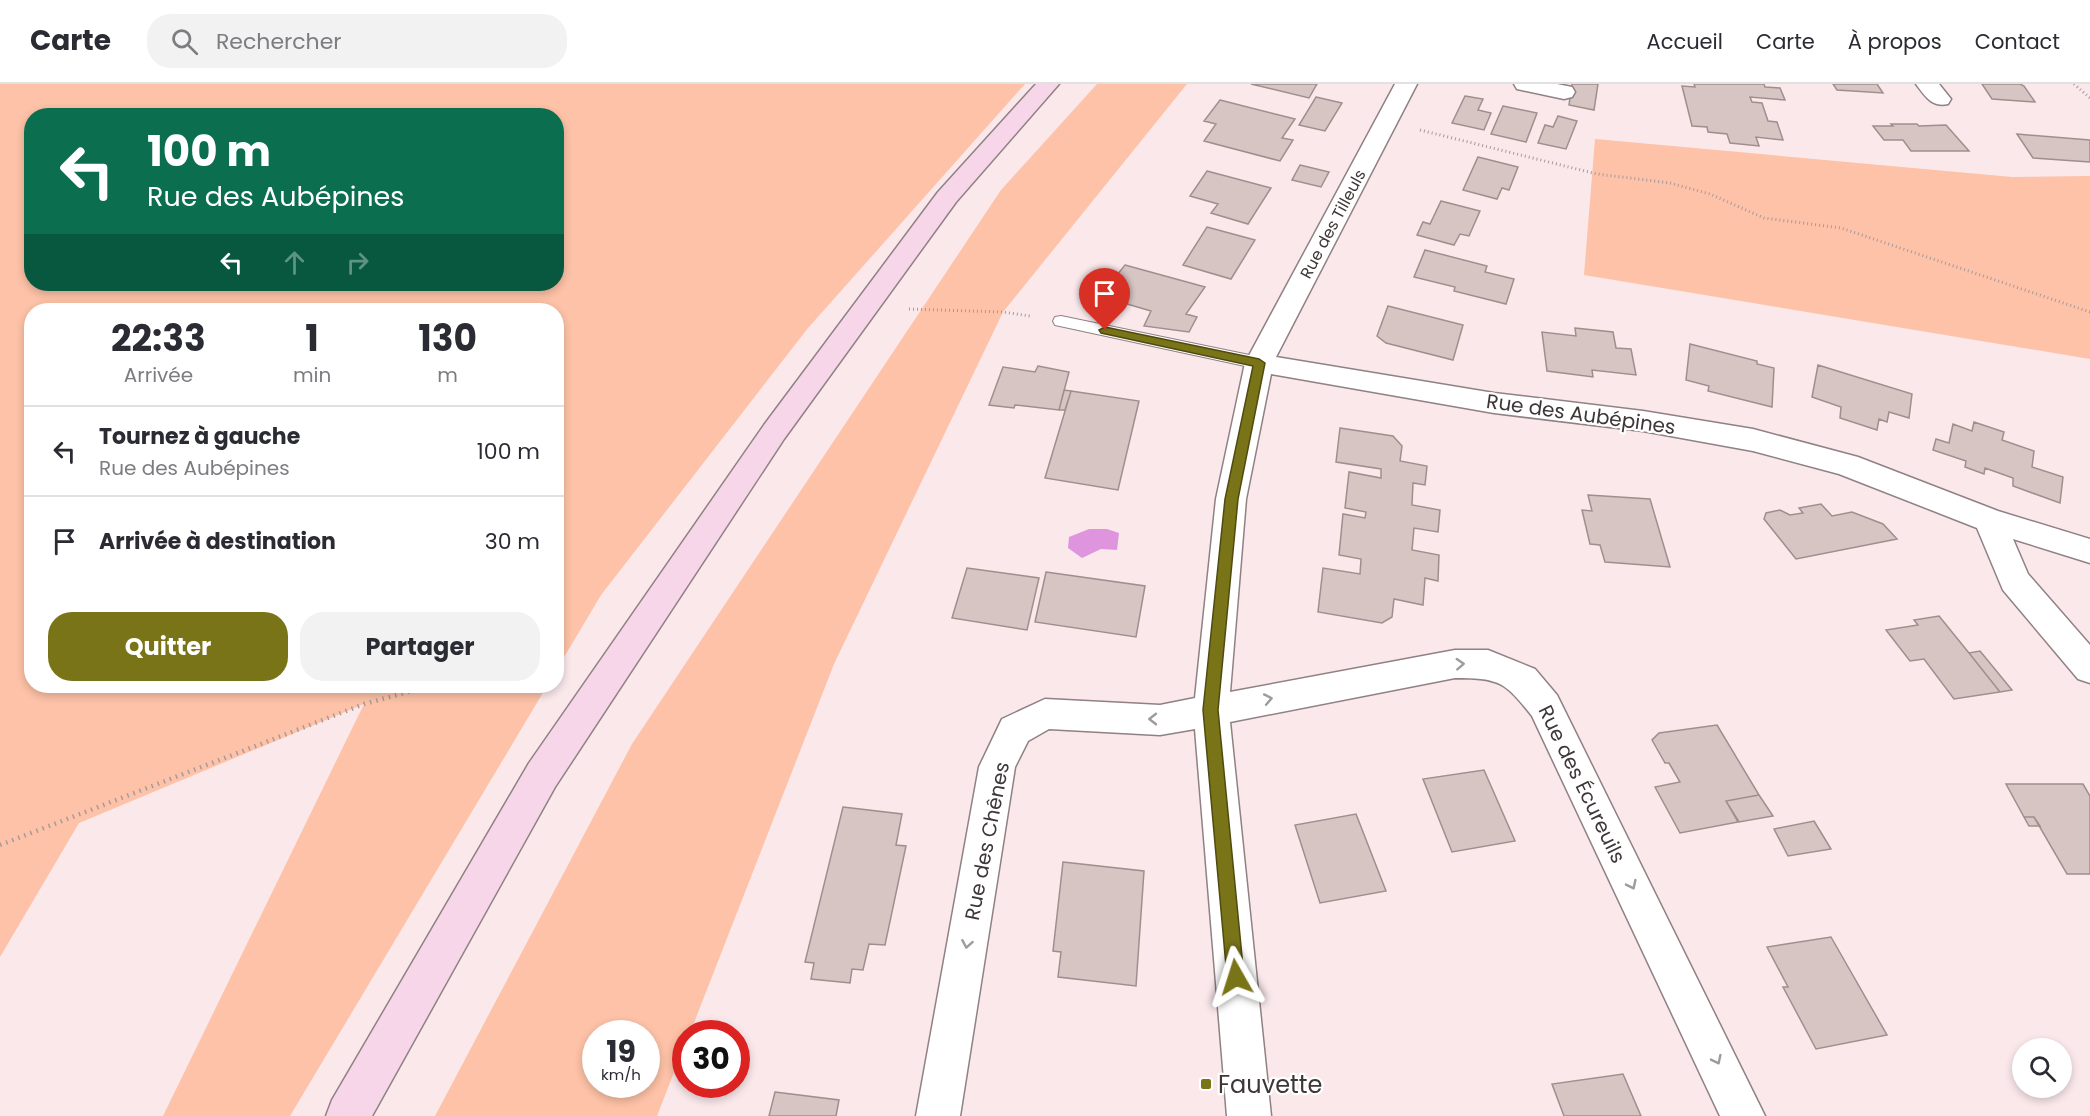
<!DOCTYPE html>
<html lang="fr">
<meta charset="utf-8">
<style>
body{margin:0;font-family:Poppins,sans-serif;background:#f2f2f3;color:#2b2b33;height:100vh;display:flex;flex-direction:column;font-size:22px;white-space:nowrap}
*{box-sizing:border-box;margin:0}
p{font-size:20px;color:#7c7c81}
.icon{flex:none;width:33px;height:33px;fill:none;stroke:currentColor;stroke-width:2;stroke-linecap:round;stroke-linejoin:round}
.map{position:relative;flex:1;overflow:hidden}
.panel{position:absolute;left:24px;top:219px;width:540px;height:390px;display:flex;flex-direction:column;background:#fff;border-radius:24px;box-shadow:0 3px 9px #0003}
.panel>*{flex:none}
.hud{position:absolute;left:24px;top:24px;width:540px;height:183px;border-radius:24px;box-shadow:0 3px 9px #0003;background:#0b6e4f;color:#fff;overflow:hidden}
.buttons{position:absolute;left:2012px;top:954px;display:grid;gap:12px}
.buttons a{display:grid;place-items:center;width:60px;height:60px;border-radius:50%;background:#fff;box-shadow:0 3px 9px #0003;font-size:30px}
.speed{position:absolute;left:582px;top:936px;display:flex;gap:12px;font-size:30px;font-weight:700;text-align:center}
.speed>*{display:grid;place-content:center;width:78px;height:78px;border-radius:50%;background:#fff;box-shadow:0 3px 9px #0003;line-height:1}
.speed small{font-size:15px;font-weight:400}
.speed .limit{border:9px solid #d22;background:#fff;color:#111}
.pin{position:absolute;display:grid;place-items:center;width:51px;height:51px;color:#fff;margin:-62px -26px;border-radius:50% 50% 50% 0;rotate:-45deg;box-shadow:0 0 6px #0007}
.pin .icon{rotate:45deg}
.me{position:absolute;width:66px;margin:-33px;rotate:354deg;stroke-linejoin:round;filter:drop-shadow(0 0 4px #0008)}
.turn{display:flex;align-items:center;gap:21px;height:126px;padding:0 24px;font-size:27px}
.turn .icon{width:78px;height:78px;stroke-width:2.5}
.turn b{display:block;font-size:42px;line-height:51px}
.lanes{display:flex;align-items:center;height:57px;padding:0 24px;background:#0003;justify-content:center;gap:30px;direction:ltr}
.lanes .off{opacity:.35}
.eta{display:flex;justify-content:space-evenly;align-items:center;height:102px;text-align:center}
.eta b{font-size:36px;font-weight:700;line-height:42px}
.cta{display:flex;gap:12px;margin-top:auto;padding:12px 24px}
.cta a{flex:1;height:69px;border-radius:24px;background:#7a7418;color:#fff;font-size:24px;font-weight:700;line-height:69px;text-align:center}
.cta a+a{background:#f2f2f3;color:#2b2b33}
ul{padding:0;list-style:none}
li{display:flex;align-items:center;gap:18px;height:90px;padding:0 24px;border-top:2px solid #e1e1e2}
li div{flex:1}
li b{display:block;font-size:22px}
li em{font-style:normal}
header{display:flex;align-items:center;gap:36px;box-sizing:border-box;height:84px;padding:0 30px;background:#fff;border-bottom:2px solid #e1e1e2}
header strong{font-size:28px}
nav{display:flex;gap:33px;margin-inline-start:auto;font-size:21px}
.search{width:420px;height:54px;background:#f2f2f3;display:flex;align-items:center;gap:15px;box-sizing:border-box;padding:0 21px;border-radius:24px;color:#7c7c81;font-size:22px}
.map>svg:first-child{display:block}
.green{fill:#fdc2a7;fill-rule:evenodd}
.water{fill:#df95de}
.building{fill:#d6c5c3;stroke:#9e8f8d;stroke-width:1.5}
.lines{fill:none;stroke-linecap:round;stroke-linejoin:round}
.service-casing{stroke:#908183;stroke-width:2}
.minor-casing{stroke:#908183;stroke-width:3}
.secondary-casing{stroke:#908183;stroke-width:3}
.path-far2{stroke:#a79a9c;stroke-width:3;stroke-dasharray:1 3;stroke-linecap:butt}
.path-far1{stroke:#a79a9c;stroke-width:4;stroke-dasharray:1.5 4.5;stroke-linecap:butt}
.path{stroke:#a79a9c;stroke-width:4.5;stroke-dasharray:1.5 5;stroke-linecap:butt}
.service{fill:#fff;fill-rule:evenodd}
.minor{fill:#fff;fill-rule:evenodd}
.secondary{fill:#f6d6e8;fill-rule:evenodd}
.oneway{stroke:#9e9b9c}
.route{fill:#7a7418;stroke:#4f4b10;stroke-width:1.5}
.poi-dot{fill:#7a7418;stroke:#fff;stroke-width:2}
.labels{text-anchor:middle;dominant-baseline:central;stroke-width:4.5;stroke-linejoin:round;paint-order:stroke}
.far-street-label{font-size:16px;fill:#3e3738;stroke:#fff}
.street-label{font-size:20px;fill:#3e3738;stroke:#fff}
.near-poi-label{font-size:24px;fill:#3e3738;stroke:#fff;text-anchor:start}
</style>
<header>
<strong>Carte</strong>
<div class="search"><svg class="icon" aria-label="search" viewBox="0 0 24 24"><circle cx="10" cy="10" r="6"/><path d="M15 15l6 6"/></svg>Rechercher</div>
<nav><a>Accueil</a><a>Carte</a><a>À propos</a><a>Contact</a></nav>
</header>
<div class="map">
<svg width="2090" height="1032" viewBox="0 0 2090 1032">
<rect width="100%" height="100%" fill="#fae8eb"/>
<path class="green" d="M0,0H1025L808,244L601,511L557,585L556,226H32V602H547L290,1032H163L364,620L79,739L0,873ZM32,32H556V200H32Z
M1097,0H1187L1003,228L834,580L690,949L686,950L685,960L657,1032H435L632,660L1001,106ZM596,950H646V1000H596Z
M1595,55L2012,93L2090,92V275L1584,191Z"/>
<path class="water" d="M1089,445H1107L1119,449L1117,466L1101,465L1082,474L1068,464L1069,453Z"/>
<path class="building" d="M1251,0H1317L1309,14Z
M1572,0H1598L1594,26L1569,21Z
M1694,0H1764L1765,3L1780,4L1785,16L1750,13L1752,18L1762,19L1768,37L1777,38L1783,56L1756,53L1759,62L1730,59L1727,50L1708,48L1707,43L1692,42L1682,2L1695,3Z
M1833,0H1877L1883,9L1837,6Z
M1982,0H2020L2024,2L2035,18L1992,15Z
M1465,12L1483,15L1478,26L1491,29L1484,46L1452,39Z
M1316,13L1342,19L1325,47L1299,41Z
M1220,16L1295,35L1282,54L1293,56L1280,77L1204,57L1216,40L1204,37Z
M1503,22L1537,29L1526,58L1491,50Z
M1558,32L1577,37L1566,65L1538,59L1545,41L1553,43Z
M1891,40H1917L1919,42L1946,41L1969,67H1911L1903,56H1884L1873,42H1893Z
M2017,50L2090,56V78L2033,74Z
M1478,73L1518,83L1509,106L1502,104L1497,115L1463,106Z
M1300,81L1329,88L1321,103L1292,96Z
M1207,87L1271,104L1248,140L1211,129L1218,120L1190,112Z
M1441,117L1480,127L1469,152L1460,150L1454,161L1417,151L1423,138L1430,140Z
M1207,143L1255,156L1231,195L1183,181Z
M1425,166L1487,182L1485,188L1514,195L1506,220L1454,207L1455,203L1414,193Z
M1125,181L1205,203L1186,230L1197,233L1189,248L1144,242L1151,227L1100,212Z
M1388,222L1463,241L1453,276L1386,259L1377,252Z
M1575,244L1613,248L1616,264L1631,265L1636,291L1592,286L1593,293L1547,287L1542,248L1576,252Z
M1690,260L1757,277V280L1774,284L1772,323L1708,307L1709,302L1686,296Z
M1818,281L1912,310L1909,334L1889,328L1887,338L1879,335L1877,346L1840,334L1841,323L1812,313Z
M1038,282L1069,288L1059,326L1015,321L1014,324L989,321L1003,283L1035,288Z
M1064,306L1071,307L1065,326H1059Z
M1071,307L1139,317L1118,406L1045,394Z
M1974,338L2004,348L2002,356L2034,367L2032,383L2063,393L2060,419L2013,402V394L1985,384L1984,390L1965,383L1966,377L1933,366L1936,355L1949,359L1953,340L1972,347Z
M1340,344L1393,352L1402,362L1400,377L1427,382L1425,401L1413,399L1412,421L1440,426L1438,448L1414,444L1412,466L1439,471L1438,497L1425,494L1423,521L1394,515L1392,533L1382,539L1318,528L1323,484L1360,490L1361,475L1339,471L1343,430L1365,434L1366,428L1345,424L1349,388L1381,394V385L1336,378Z
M1588,411L1650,415L1670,483L1605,478L1600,461L1590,460L1582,426L1592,427Z
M1821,420L1832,432L1852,428L1883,440L1897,455L1796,475L1764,435L1766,429L1780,426L1790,431L1803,429L1799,424Z
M967,484L1039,494L1027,546L952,534Z
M1046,488L1145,502L1136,553L1035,538Z
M1939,532L1969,569L2000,608L1954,615L1924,575L1910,577L1886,546L1918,541L1914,536Z
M1980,567L2012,606L2000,608L1969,569Z
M1717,641L1759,711L1726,717L1738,738L1680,749L1655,703L1680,698L1669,679H1665L1652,656L1659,649Z
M1484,686L1515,757L1452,768L1423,695Z
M2006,700H2083L2090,712V790H2067L2034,733H2024Z
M1759,711L1773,732L1739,738L1726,717Z
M843,723L902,730L896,761L906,762L885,861L869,860L863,886L852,885L850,899L811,895L814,879L805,878Z
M1356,730L1386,807L1320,819L1295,741Z
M2024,733H2034L2040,742H2029Z
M1814,737L1831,765L1788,772L1774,745Z
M1063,778L1144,787L1136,902L1058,893L1061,868L1053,867Z
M1831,853L1887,951L1816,965L1783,903H1788L1767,863Z
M1623,990L1641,1032H1564L1552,1000Z
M775,1008L839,1016L836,1032H769Z"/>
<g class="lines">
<defs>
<path id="service" d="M1061,232L1259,273L1265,275L1267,279L1265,283L1259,285L1055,241L1053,237L1055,233Z"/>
<path id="minor" d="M1395,0H1417L1276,273L1494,309L1643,327L1753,345L1858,373L1998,427L2090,455V479L2013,455L2028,490L2090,561V599L2078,595L2003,506L1977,444L1839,390L1753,367L1643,347L1494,329L1271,290L1246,415L1230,608L1455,566H1488L1535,585L1557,611L1765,1032H1720L1532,632C1505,598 1500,594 1455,594L1230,638L1271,1032H1227L1195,645L1160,651L1049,645L1028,657L1015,683L960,1032H916L979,683L1002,635L1045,615L1160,621L1195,614L1216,415L1245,279Z
M1514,0H1557L1572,3L1575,8L1572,13L1564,15L1517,5Z
M1916,0H1939L1951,15L1948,20C1932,24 1925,12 1916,0Z"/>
<path id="secondary" d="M1036,0H1059L956,118L784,355L555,703L372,1032H326L332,1016L529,679L764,341L938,108Z"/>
</defs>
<use href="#service" class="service-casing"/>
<use href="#minor" class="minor-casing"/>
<use href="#secondary" class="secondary-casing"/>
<path class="path-far2" d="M2074,0L2090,14
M1420,46L1597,90L1670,99L1710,110L1764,134L1841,144L2090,228
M909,225L1003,228L1030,232"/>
<path class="path-far1" d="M421,605L430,602"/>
<path class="path" d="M0,761L364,620L426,603"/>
<use href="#service" class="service"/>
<use href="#minor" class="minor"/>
<use href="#secondary" class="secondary"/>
</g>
<defs><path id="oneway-chevron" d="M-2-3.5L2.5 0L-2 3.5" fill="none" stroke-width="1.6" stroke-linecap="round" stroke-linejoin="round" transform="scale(1.5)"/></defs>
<g class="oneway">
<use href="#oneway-chevron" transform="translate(1460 580) rotate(-3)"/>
<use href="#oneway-chevron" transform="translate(1268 615) rotate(-11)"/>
<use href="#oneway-chevron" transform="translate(1153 635) rotate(-180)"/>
<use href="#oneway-chevron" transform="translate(1632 801) rotate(64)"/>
<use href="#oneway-chevron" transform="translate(967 860) rotate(100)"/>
<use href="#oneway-chevron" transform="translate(1717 976) rotate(64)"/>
</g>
<path class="route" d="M1105,243L1259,275L1265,279L1238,415L1218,626L1244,893L1242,899L1236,902L1230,899L1227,893L1203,626L1225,415L1253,282L1101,249L1099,246Z"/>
<rect class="poi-dot" x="1200" y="994" width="12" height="12" rx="3"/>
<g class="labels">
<g class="far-street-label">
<text transform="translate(1333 140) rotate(-62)">Rue des Tilleuls</text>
</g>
<g class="street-label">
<text transform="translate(1581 330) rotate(8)">Rue des Aubépines</text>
<text transform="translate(1582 700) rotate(64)">Rue des Écureuils</text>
<text transform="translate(987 757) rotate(-79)">Rue des Chênes</text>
</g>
<g class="near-poi-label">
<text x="1218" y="1000">Fauvette</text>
</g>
</g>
</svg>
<div class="buttons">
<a><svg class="icon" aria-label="search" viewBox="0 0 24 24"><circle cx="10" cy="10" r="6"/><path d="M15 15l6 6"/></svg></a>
</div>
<div class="speed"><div>19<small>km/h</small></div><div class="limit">30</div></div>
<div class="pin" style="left:1105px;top:246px;background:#d93025"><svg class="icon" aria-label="arrive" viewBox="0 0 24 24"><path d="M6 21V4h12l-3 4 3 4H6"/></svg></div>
<svg class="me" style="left:1236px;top:893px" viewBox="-20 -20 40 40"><path d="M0-17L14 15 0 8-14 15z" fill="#7a7418" stroke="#fff" stroke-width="4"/></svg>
<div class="hud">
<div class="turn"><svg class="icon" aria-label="left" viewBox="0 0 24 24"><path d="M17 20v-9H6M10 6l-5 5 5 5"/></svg><div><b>100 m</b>Rue des Aubépines</div></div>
<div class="lanes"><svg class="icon" aria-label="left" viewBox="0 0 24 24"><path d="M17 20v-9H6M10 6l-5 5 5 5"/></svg><svg class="icon off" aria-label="ahead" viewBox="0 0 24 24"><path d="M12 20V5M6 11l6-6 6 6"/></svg><svg class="icon off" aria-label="right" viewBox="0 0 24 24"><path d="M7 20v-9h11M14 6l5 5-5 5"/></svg></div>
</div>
<section class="panel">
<div class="eta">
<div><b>22:33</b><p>Arrivée</p></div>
<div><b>1</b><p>min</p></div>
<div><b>130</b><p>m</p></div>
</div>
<ul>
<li><svg class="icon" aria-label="left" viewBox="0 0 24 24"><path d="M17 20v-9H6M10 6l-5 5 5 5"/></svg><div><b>Tournez à gauche</b><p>Rue des Aubépines</p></div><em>100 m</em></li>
<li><svg class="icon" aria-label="arrive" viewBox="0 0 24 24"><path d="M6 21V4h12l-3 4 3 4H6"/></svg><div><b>Arrivée à destination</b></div><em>30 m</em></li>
</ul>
<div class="cta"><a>Quitter</a><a>Partager</a></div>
</section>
</div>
